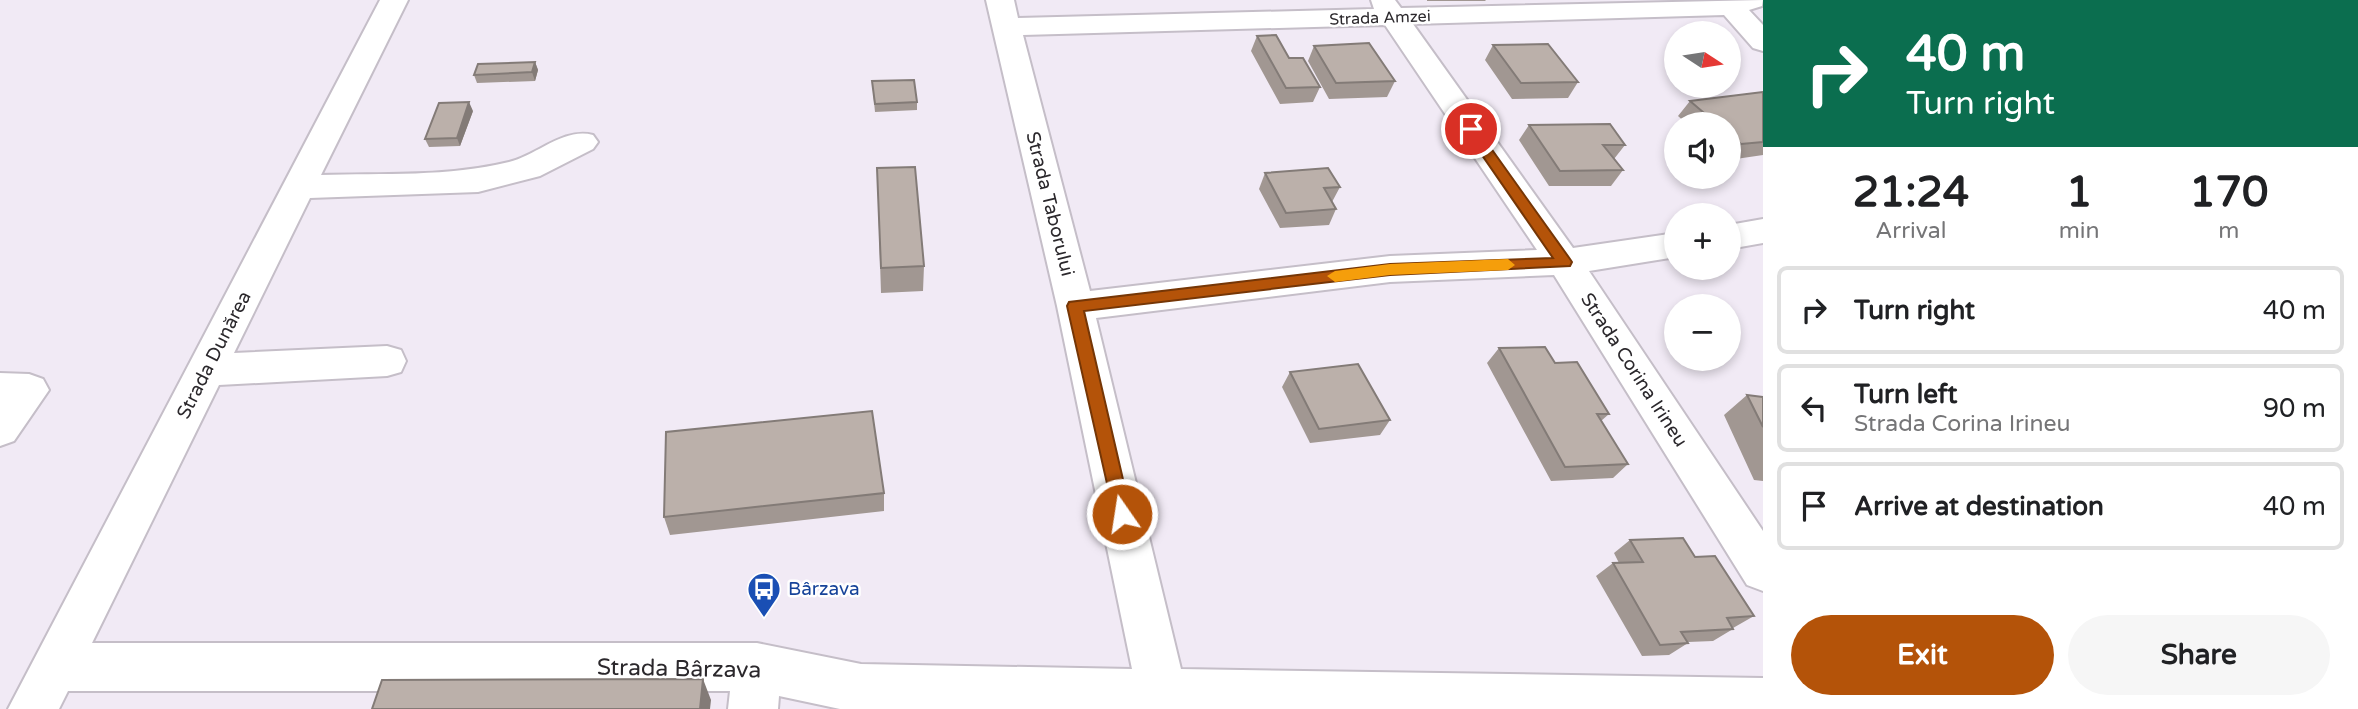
<!DOCTYPE html>
<meta charset="utf-8">
<style>
body{margin:0;font-family:"Varela Round",sans-serif;background:#f6f6f6;color:#202124;height:100vh;display:flex;flex-direction:column;font-size:26px;white-space:nowrap}
*{box-sizing:border-box;margin:0}
p{font-size:23px;color:#757577}
.icon{flex:none;width:38px;height:38px;fill:none;stroke:currentColor;stroke-width:2;stroke-linecap:round;stroke-linejoin:round}
.map{position:relative;flex:1;overflow:hidden}
.drawer{display:flex;flex-direction:column;background:#fff;width:595px}
.drawer>*{flex:none}
.guide{background:#0b6e4f;color:#fff;overflow:hidden}
.needle{width:46px;rotate:102deg}
.controls{position:absolute;left:1664px;top:21px;display:grid;gap:14px}
.controls a{display:grid;place-items:center;width:77px;height:77px;border-radius:50%;background:#fff;box-shadow:0 4px 10px #0003;font-size:35px}
.pin{position:absolute;display:grid;place-items:center;width:60px;height:60px;color:#fff;margin:-30px;border:4px solid #fff;border-radius:50%;box-shadow:0 2px 7px #0007}
.me{position:absolute;width:77px;margin:-38px;rotate:347deg;stroke-linejoin:round;filter:drop-shadow(0 0 5px #0008)}
.turn{display:flex;align-items:center;gap:24px;height:147px;padding:0 28px;font-size:32px}
.turn .icon{width:91px;height:91px;stroke-width:2.5}
.turn b{display:block;font-size:49px;line-height:60px}
.eta{display:flex;justify-content:space-evenly;align-items:center;height:119px;text-align:center}
.eta b{font-size:42px;font-weight:800;line-height:49px}
.action{display:flex;gap:14px;margin-top:auto;padding:14px 28px}
.action a{flex:1;height:80px;border-radius:42px;background:#b45309;color:#fff;font-size:28px;font-weight:800;line-height:80px;text-align:center}
.action a+a{background:#f6f6f6;color:#202124}
ul{padding:0;list-style:none}
li{display:flex;align-items:center;gap:21px;height:88px;margin:0 14px 10px;padding:0 14px;border:4px solid #e0e0e0;border-radius:10px}
li div{flex:1}
li b{display:block;font-size:26px}
li em{font-style:normal}
main{display:flex;flex:1;min-height:0}
.map>svg:first-child{display:block}
.lines{fill:none;stroke-linecap:round;stroke-linejoin:round}
.minor-casing{stroke:#c5bec8;stroke-width:4}
.minor{fill:#fff;fill-rule:evenodd}
.wall{fill:#a19792}
.shaded-wall{fill:#837b77}
.building{fill:#bbb0aa;stroke:#837b77;stroke-width:2}
.route{fill:#b45309;stroke:#753606;stroke-width:2}
.slow{fill:#f59e0b}
.labels{text-anchor:middle;dominant-baseline:central;stroke-width:5;stroke-linejoin:round;paint-order:stroke}
.far-street-label{font-size:16px;fill:#2b282c;stroke:#fff}
.street-label{font-size:19px;fill:#2b282c;stroke:#fff}
.transit-label{font-size:19px;fill:#164399;stroke:#fff;text-anchor:start}
.near-street-label{font-size:23px;fill:#2b282c;stroke:#fff}
</style>
<main>
<div class="map">
<svg width="1763" height="709" viewBox="0 0 1763 709">
<rect width="100%" height="100%" fill="#f1eaf5"/>
<g class="lines">
<defs>
<path id="minor" d="M380,0H408L321,175C383,173 449,177 509,162C536,156 564,127 593,135L598,142L593,149L540,176L478,192L310,198L234,353L387,346L401,350L406,361L401,372L387,376L219,385L92,643H757L861,664L1132,669L1057,306L986,0H1014L1018,18L1374,9L1371,0H1395L1401,8L1763,0L1762,6L1749,10L1763,25V51L1753,48L1724,15L1413,24L1573,248L1676,233V257L1589,271L1763,531V591L1747,585L1554,275L1390,282L1096,318L1181,669L1763,678V709H840L779,696L778,709H728L730,691H68L59,709H8ZM1385,25L1537,250L1390,256L1090,291L1023,35Z
M1763,219V243L1729,249V225Z
M0,373L29,374L43,379L49,390L14,441L0,446Z"/>
</defs>
<use href="#minor" class="minor-casing"/>
<use href="#minor" class="minor"/>
</g>
<path class="wall" d="M1427,0H1486L1485,1H1427Z
M1257,36L1289,58L1320,87L1313,102L1280,104L1251,51Z
M1493,45L1578,82L1568,98L1512,99L1485,60Z
M1314,46L1395,81L1387,97L1329,99L1308,61Z
M535,62L538,70L535,81L477,83L474,75Z
M872,81L917,102V110L875,112Z
M1763,92V155L1729,160V124H1687L1678,116L1690,101Z
M473,111L460,146L429,147L425,139Z
M1529,125L1625,145L1614,159L1623,170L1611,186H1549L1519,140Z
M877,168L924,266L923,291L881,293Z
M1265,173L1340,187L1332,202L1336,209L1329,225L1280,228L1259,189Z
M1499,348L1555,363L1609,414L1601,421L1628,464L1613,478L1551,481L1487,363Z
M1290,372L1390,420L1380,435L1310,443L1282,387Z
M1747,395L1763,397V481L1754,480L1724,415Z
M884,493V511L670,535L664,517Z
M1630,540L1695,557L1754,616L1733,628V629L1713,641L1688,642V643L1669,655L1642,656L1596,576L1613,563H1619L1614,553Z"/>
<path class="shaded-wall" d="M535,62L538,70L535,81L532,72Z
M469,102L473,111L460,146L457,138Z
M703,679L711,700L710,709H700Z"/>
<path class="building" d="M1276,35L1289,58H1303L1320,87L1286,88L1257,36Z
M1369,43L1395,81L1336,83L1314,46Z
M1548,44L1578,82L1521,83L1493,45Z
M535,62L532,72L474,75L478,64Z
M914,80L917,102L875,104L872,81Z
M1763,92V142L1741,144L1729,134V124H1717L1690,101Z
M469,102L457,138L425,139L439,103Z
M1610,124L1625,145H1603L1623,170L1560,171L1529,125Z
M915,167L924,266L881,268L877,168Z
M1328,168L1340,187L1324,188L1336,209L1286,213L1265,173Z
M1545,347L1555,363L1577,362L1609,414H1597L1628,464L1565,467L1499,348Z
M1358,364L1390,420L1319,429L1290,372Z
M1747,395L1763,397V427Z
M872,411L884,493L664,517L666,432Z
M1683,538L1695,557L1715,556L1754,616L1727,618L1733,629L1681,632L1688,643L1660,645L1613,563L1643,562L1630,540Z
M703,679L700,709H372L382,680Z"/>
<path class="route" d="M1471,125L1475,126L1570,259L1572,262L1570,266L1390,275L1084,311L1131,514L1128,519L1122,522L1115,519L1067,306L1069,302L1390,264L1553,258L1464,129Z"/>
<path class="slow" d="M1508,259L1515,265L1508,270L1390,275L1335,282L1327,276L1335,271L1390,264Z"/>
<defs>
<symbol id="bus-pin" viewBox="-11 -11 22 30"><path d="M0 17L-7.5 6A9.5 9.5 0 1 1 7.5 6Z" fill="#1a4fb4" stroke="#fff"/><path d="M-5-6H5V4H4V6H2V4H-2V6H-4V4H-5ZM-3.5-4V0h7V-4ZM-3.5 1.2v1.5H-2V1.2ZM2 1.2v1.5H3.5V1.2Z" fill="#fff"/></symbol>
</defs>
<g fill-rule="evenodd">
<use href="#bus-pin" x="745" y="570" width="38" height="52"/>
</g>
<g class="labels">
<g class="far-street-label">
<text transform="translate(1380 18) rotate(-2)">Strada Amzei</text>
</g>
<g class="street-label">
<text transform="translate(1050 204) rotate(76)">Strada Taborului</text>
<text transform="translate(214 355) rotate(-63)">Strada Dunărea</text>
<text transform="translate(1634 370) rotate(57)">Strada Corina Irineu</text>
</g>
<g class="transit-label">
<text x="788" y="589">Bârzava</text>
</g>
<g class="near-street-label">
<text transform="translate(679 669) rotate(1)">Strada Bârzava</text>
</g>
</g>
</svg>
<div class="controls">
<a><svg class="needle" viewBox="-14 -14 28 28"><path d="M0-13l5 13h-10z" fill="#e53935"/><path d="M0 13l5-13h-10z" fill="#757577"/></svg></a>
<a><svg class="icon" aria-label="sound" viewBox="0 0 24 24"><path d="M4 9h4l5-4v14l-5-4H4zM17 9q2 3 0 6"/></svg></a>
<a>+</a>
<a>−</a>
</div>
<div class="pin" style="left:1471px;top:129px;background:#d93025"><svg class="icon" aria-label="arrive" viewBox="0 0 24 24"><path d="M6 21V4h12l-3 4 3 4H6"/></svg></div>
<svg class="me" style="left:1122px;top:514px" viewBox="-20 -20 40 40"><circle r="17" fill="#b45309" stroke="#fff" stroke-width="3"/><path d="M0-11L8 9 0 5-8 9z" fill="#fff"/></svg>
</div>
<section class="drawer">
<div class="guide">
<div class="turn"><svg class="icon" aria-label="right" viewBox="0 0 24 24"><path d="M7 20v-9h11M14 6l5 5-5 5"/></svg><div><b>40 m</b>Turn right</div></div>
</div>
<div class="eta">
<div><b>21:24</b><p>Arrival</p></div>
<div><b>1</b><p>min</p></div>
<div><b>170</b><p>m</p></div>
</div>
<ul>
<li><svg class="icon" aria-label="right" viewBox="0 0 24 24"><path d="M7 20v-9h11M14 6l5 5-5 5"/></svg><div><b>Turn right</b></div><em>40 m</em></li>
<li><svg class="icon" aria-label="left" viewBox="0 0 24 24"><path d="M17 20v-9H6M10 6l-5 5 5 5"/></svg><div><b>Turn left</b><p>Strada Corina Irineu</p></div><em>90 m</em></li>
<li><svg class="icon" aria-label="arrive" viewBox="0 0 24 24"><path d="M6 21V4h12l-3 4 3 4H6"/></svg><div><b>Arrive at destination</b></div><em>40 m</em></li>
</ul>
<div class="action"><a>Exit</a><a>Share</a></div>
</section>
</main>
